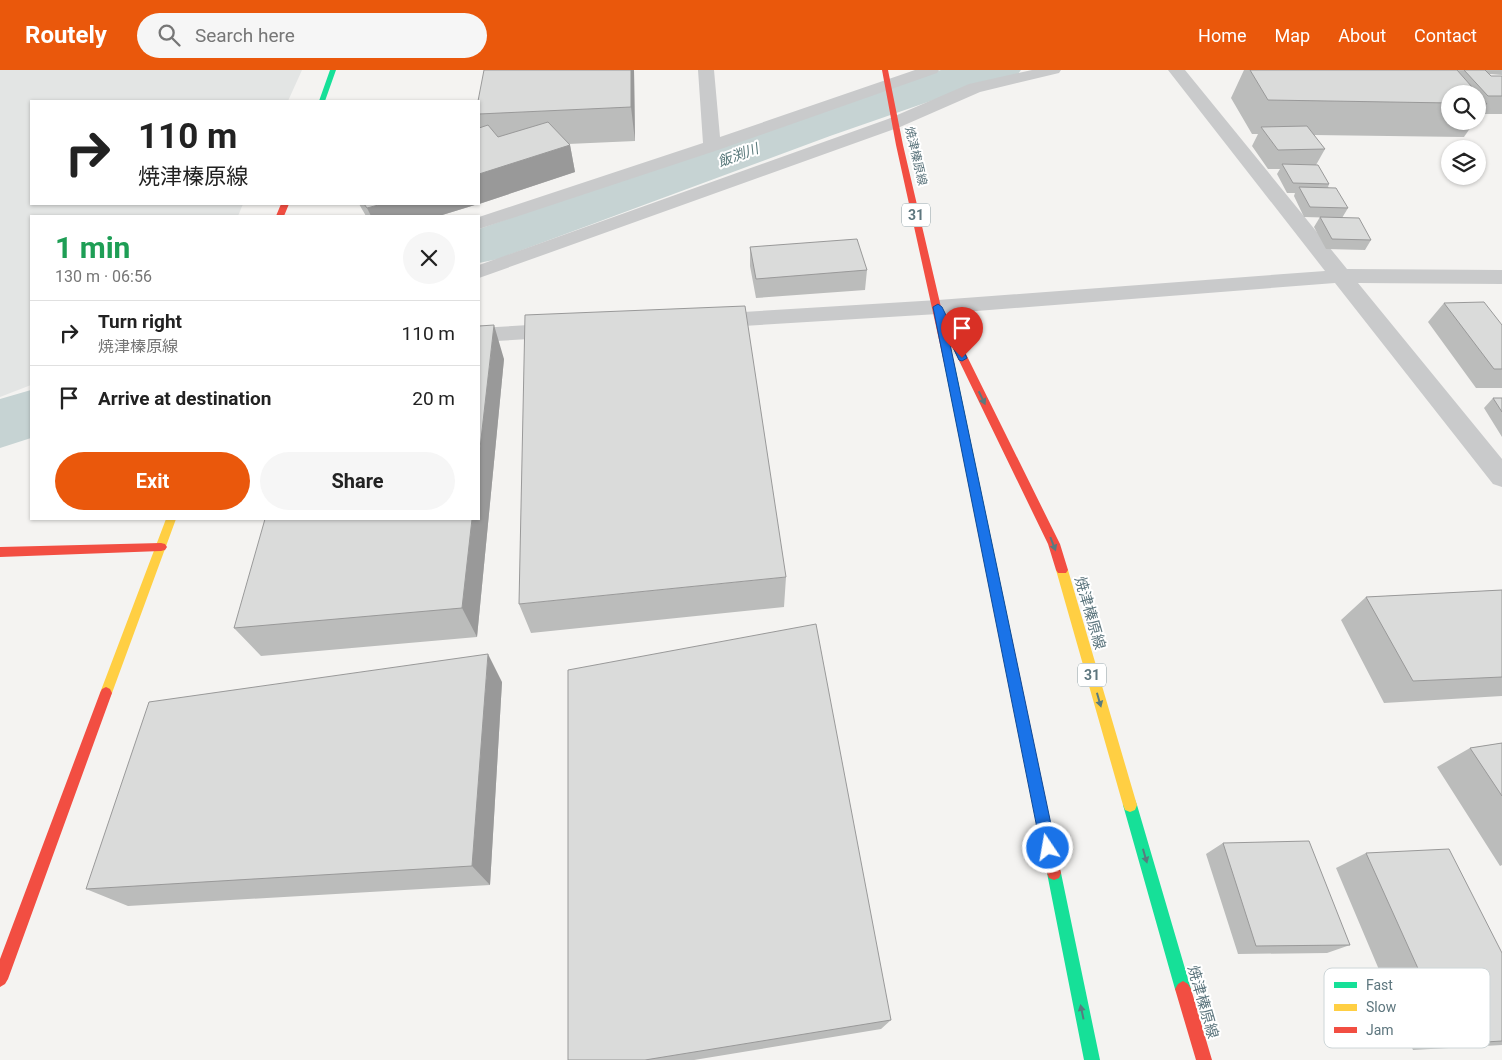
<!DOCTYPE html>
<meta charset="utf-8">
<style>
body{margin:0;font-family:Roboto,"Noto Sans JP",sans-serif;background:#f6f6f6;color:#222;height:100vh;display:flex;flex-direction:column;font-size:19px;white-space:nowrap}
*{box-sizing:border-box;margin:0}
p{font-size:16px;color:#767676}
.icon{flex:none;width:28px;height:28px;fill:none;stroke:currentColor;stroke-width:2;stroke-linecap:round;stroke-linejoin:round}
.map{position:relative;flex:1;overflow:hidden}
.drawer{position:absolute;left:30px;top:145px;width:450px;height:305px;display:flex;flex-direction:column;background:#fff;border-radius:0px;box-shadow:0 1px 4px #0004}
.drawer>*{flex:none}
.guide{position:absolute;left:30px;top:30px;width:450px;height:105px;border-radius:0px;box-shadow:0 1px 4px #0004;background:#fff;color:#222;overflow:hidden}
.buttons{position:absolute;left:1441px;top:15px;display:grid;gap:10px}
.buttons a{display:grid;place-items:center;width:45px;height:45px;border-radius:50%;background:#fff;box-shadow:0 1px 4px #0004;font-size:25px}
.pin{position:absolute;display:grid;place-items:center;width:42px;height:42px;color:#fff;margin:-51px -21px;border-radius:50% 50% 50% 0;rotate:-45deg;box-shadow:0 0 5px #0007}
.pin .icon{rotate:45deg}
.me{position:absolute;width:55px;margin:-28px;rotate:348deg;stroke-linejoin:round;filter:drop-shadow(0 0 4px #0008)}
.turn{display:flex;align-items:center;gap:18px;height:105px;padding:0 25px;font-size:22px}
.turn .icon{width:65px;height:65px;stroke-width:2.5}
.turn b{display:block;font-size:35px;line-height:42px}
.round{display:grid;place-items:center;flex:none;width:52px;height:52px;border-radius:26px;background:#f6f6f6}
.headline{display:flex;align-items:center;justify-content:space-between;height:85px;padding:0 25px}
h1{font-size:30px;font-weight:700;line-height:38px;color:#1e9e55}
.button{display:flex;gap:10px;margin-top:auto;padding:10px 25px}
.button a{flex:1;height:58px;border-radius:30px;background:#ea580c;color:#fff;font-size:20px;font-weight:700;line-height:58px;text-align:center}
.button a+a{background:#f6f6f6;color:#222}
ul{padding:0;list-style:none}
li{display:flex;align-items:center;gap:15px;height:65px;padding:0 25px;border-top:1px solid #e0e0e0}
li div{flex:1}
li b{display:block;font-size:19px}
li em{font-style:normal}
header{display:flex;align-items:center;gap:30px;box-sizing:border-box;height:70px;padding:0 25px;background:#ea580c;color:#fff}
header strong{font-size:24px}
nav{display:flex;gap:28px;margin-inline-start:auto;font-size:18px}
.search{width:350px;height:45px;background:#f6f6f6;display:flex;align-items:center;gap:12px;box-sizing:border-box;padding:0 18px;border-radius:28px;color:#767676;font-size:19px}
.map>svg:first-child{display:block}
.built{fill:#e3e5e4}
.lines{fill:none;stroke-linecap:round;stroke-linejoin:round}
.river{fill:#c6d3d3;fill-rule:evenodd}
.street{fill:#c9cacb;fill-rule:evenodd}
.fast{fill:#16e098;fill-rule:evenodd}
.slow{fill:#ffcf43;fill-rule:evenodd}
.jam{fill:#f24e42;fill-rule:evenodd}
.wall{fill:#bbbcbb}
.shaded-wall{fill:#999}
.building{fill:#dadbda;stroke:#999}
.oneway{fill:#597b7f}
.route{fill:#1a73e8;stroke:#114b97}
.labels{text-anchor:middle;dominant-baseline:central;stroke-width:4;stroke-linejoin:round;paint-order:stroke}
.far-street-label{font-size:12px;fill:#5d767e;stroke:#fff}
.far-water-label{font-size:14px;font-style:italic;fill:#58787a;stroke:#fff}
.shield{fill:#fff;stroke:#8e9fa5;stroke-width:1}
.shield-label{font-size:14px;font-weight:bold;fill:#5d767e}
.street-label{font-size:15px;fill:#5d767e;stroke:#fff}
.key{fill:#fff;stroke:#ced6d8;stroke-width:1}
.key-label{font-size:14px;fill:#5d767e}
</style>
<header>
<strong>Routely</strong>
<div class="search"><svg class="icon" aria-label="search" viewBox="0 0 24 24"><circle cx="10" cy="10" r="6"/><path d="M15 15l6 6"/></svg>Search here</div>
<nav><a>Home</a><a>Map</a><a>About</a><a>Contact</a></nav>
</header>
<div class="map">
<svg width="1502" height="990" viewBox="0 0 1502 990">
<rect width="100%" height="100%" fill="#f4f3f1"/>
<path class="built" d="M0,0H302L288,31H31V134H243L238,146H31V315L0,327Z"/>
<g class="lines">
<path class="river" d="M941,0H1021L1014,9L948,25L830,66L498,189L479,193V159L796,46L918,6Z
M31,320V368L0,378V329Z"/>
<path class="street" d="M698,0H714L720,67L915,0H939L937,3L718,80L479,159V147L703,73Z
M1032,0H1061L1059,3L980,22L900,57L479,208V195L888,49L969,14Z
M1168,0H1185L1347,199L1502,200V214L1358,213L1502,389V417L1493,414L1335,213L938,244L710,258L702,256L699,251L702,246L710,244L938,230L1325,201Z
M562,253L570,255L573,260L570,265L562,267L479,272V258Z"/>
<path class="fast" d="M330,0H336L325,31H319Z
M950,294L955,297L1012,569L1010,573L1006,574L1002,573L1000,569L945,297Z
M1130,728L1135,730L1137,735L1191,919L1188,924L1183,927L1178,924L1175,919L1123,735L1125,730Z
M1054,796L1059,798L1061,803L1100,990H1084L1047,803L1049,798Z"/>
<path class="slow" d="M166,449H176L112,623L110,627L106,629L102,627L100,623Z
M1062,495L1066,497L1068,500L1137,735L1135,740L1130,742L1125,740L1123,735L1056,500L1058,497Z"/>
<path class="jam" d="M882,0H888L903,75L955,297L950,300L945,297L896,75Z
M281,134H289L284,146H276Z
M955,269L960,272L1060,474L1068,500L1066,503H1058L1056,500L1048,474L950,272Z
M161,473L165,474L167,477L165,480L161,481L0,487V477Z
M1006,564L1010,565L1012,569L1061,803L1059,808L1054,810L1049,808L1047,803L1000,569L1002,565Z
M106,617L110,619L112,623L8,909L5,914L0,917V889L100,623L102,619Z
M1183,911L1188,914L1191,919L1212,990H1196L1175,919L1178,914Z"/>
</g>
<path class="wall" d="M634,0L635,71L568,74L570,75L575,102L479,134V31Z
M1244,0H1502V5L1490,4L1491,6H1502V44H1480L1478,48V24H1450V51H1475L1464,67L1313,65L1325,79L1316,95L1329,114L1328,117L1348,138L1342,148L1304,147L1294,126L1295,123H1287L1277,104L1280,99H1268L1252,76L1258,64H1252L1231,28Z
M359,134H478L439,146H366Z
M1320,147L1371,170L1365,180L1326,179L1314,157Z
M750,177L867,200L865,220L756,228L750,196Z
M1444,233L1502,255V318H1476L1428,252Z
M504,289L477,567L261,586L234,558Z
M1493,328H1502V367L1484,338Z
M786,507L784,537L531,563L519,534Z
M1502,520V626L1384,633L1341,550L1366,527Z
M502,612L490,815L128,836L86,819Z
M1502,673V795L1500,796L1437,697L1470,678Z
M1223,773L1350,875L1327,883L1238,884L1206,784Z
M1366,783L1502,883V975L1413,980L1336,798Z
M891,950L881,959L694,990H568Z"/>
<path class="shaded-wall" d="M631,0H634L635,71L631,37Z
M570,75L575,102L479,134V104Z
M382,134H478L439,146H371L367,138Z
M494,255L504,289L477,567L462,538L472,449H479V387Z
M488,584L502,612L490,815L472,796Z"/>
<path class="building" d="M484,0H631V37L479,44V31H478Z
M1250,0H1457L1487,34L1478,33V24H1450V33L1268,30Z
M1464,0H1485L1491,6H1502V26H1488Z
M548,52L570,75L479,104V58L488,55L498,67Z
M1307,56L1325,79L1278,80L1261,57Z
M1282,94L1318,95L1329,114L1293,113Z
M1299,117L1336,118L1348,138L1310,137Z
M364,134H382L367,138Z
M1320,147L1359,148L1371,170L1332,169Z
M857,169L867,200L756,209L750,177Z
M1484,232L1502,255V299H1494L1444,233Z
M745,236L786,507L519,534L525,245Z
M494,255L479,387V256Z
M1493,328H1502V342Z
M265,449H472L462,538L234,558Z
M1502,520V607L1413,611L1366,527Z
M816,554L891,950L645,990H568V600Z
M488,584L472,796L86,819L149,632Z
M1502,673V726L1470,678Z
M1309,771L1350,875L1256,876L1223,773Z
M1449,779L1502,883V971L1452,974L1366,783Z"/>
<defs><path id="oneway-solid" d="M-6-.8H1V-3.2L6.5 0L1 3.2V.8H-6Z" transform="scale(1.25)"/></defs>
<g class="oneway">
<use href="#oneway-solid" transform="translate(982 328) rotate(64)"/>
<use href="#oneway-solid" transform="translate(1053 474) rotate(69)"/>
<use href="#oneway-solid" transform="translate(1099 630) rotate(74)"/>
<use href="#oneway-solid" transform="translate(1145 786) rotate(74)"/>
<use href="#oneway-solid" transform="translate(1082 942) rotate(-102)"/>
</g>
<path class="route" d="M938,234L942,237L967,288L962,291L959,290L949,269L1056,778L1053,782L1048,785L1044,782L1041,778L933,237Z"/>
<g class="labels">
<g class="far-street-label">
<text transform="translate(916 86) rotate(77)">焼津榛原線</text>
</g>
<g class="far-water-label">
<text transform="translate(738 85) rotate(-20)">飯渕川</text>
</g>
<g class="shield">
<rect x="902" y="133.5" width="28" height="23" rx="4"/>
<rect x="1078" y="593.5" width="28" height="23" rx="4"/>
</g>
<g class="shield-label">
<text x="916" y="145">31</text>
<text x="1092" y="605">31</text>
</g>
<g class="street-label">
<text transform="translate(1090 543) rotate(74)">焼津榛原線</text>
<text transform="translate(1203 932) rotate(74)">焼津榛原線</text>
</g>
</g>
<rect x="1324" y="898" width="166" height="80" rx="8" class="key"/>
<rect x="1334" y="912" width="23" height="6" fill="#16e098"/>
<rect x="1334" y="934" width="23" height="7" fill="#ffcf43"/>
<rect x="1334" y="957" width="23" height="6" fill="#f24e42"/>
<g class="key-label">
<text x="1366" y="920">Fast</text>
<text x="1366" y="942">Slow</text>
<text x="1366" y="965">Jam</text>
</g>
</svg>
<div class="buttons">
<a><svg class="icon" aria-label="search" viewBox="0 0 24 24"><circle cx="10" cy="10" r="6"/><path d="M15 15l6 6"/></svg></a>
<a><svg class="icon" aria-label="layers" viewBox="0 0 24 24"><path d="M12 4l9 5-9 5-9-5zM3 14l9 5 9-5"/></svg></a>
</div>
<div class="pin" style="left:962px;top:288px;background:#d93025"><svg class="icon" aria-label="arrive" viewBox="0 0 24 24"><path d="M6 21V4h12l-3 4 3 4H6"/></svg></div>
<svg class="me" style="left:1048px;top:778px" viewBox="-20 -20 40 40"><circle r="17" fill="#1a73e8" stroke="#fff" stroke-width="3"/><path d="M0-11L8 9 0 5-8 9z" fill="#fff"/></svg>
<div class="guide">
<div class="turn"><svg class="icon" aria-label="right" viewBox="0 0 24 24"><path d="M7 20v-9h11M14 6l5 5-5 5"/></svg><div><b>110 m</b>焼津榛原線</div></div>
</div>
<section class="drawer">
<div class="headline"><div><h1>1 min</h1><p>130 m · 06:56</p></div><a class="round"><svg class="icon" aria-label="close" viewBox="0 0 24 24"><path d="M6 6l12 12M18 6L6 18"/></svg></a></div>
<ul>
<li><svg class="icon" aria-label="right" viewBox="0 0 24 24"><path d="M7 20v-9h11M14 6l5 5-5 5"/></svg><div><b>Turn right</b><p>焼津榛原線</p></div><em>110 m</em></li>
<li><svg class="icon" aria-label="arrive" viewBox="0 0 24 24"><path d="M6 21V4h12l-3 4 3 4H6"/></svg><div><b>Arrive at destination</b></div><em>20 m</em></li>
</ul>
<div class="button"><a>Exit</a><a>Share</a></div>
</section>
</div>
